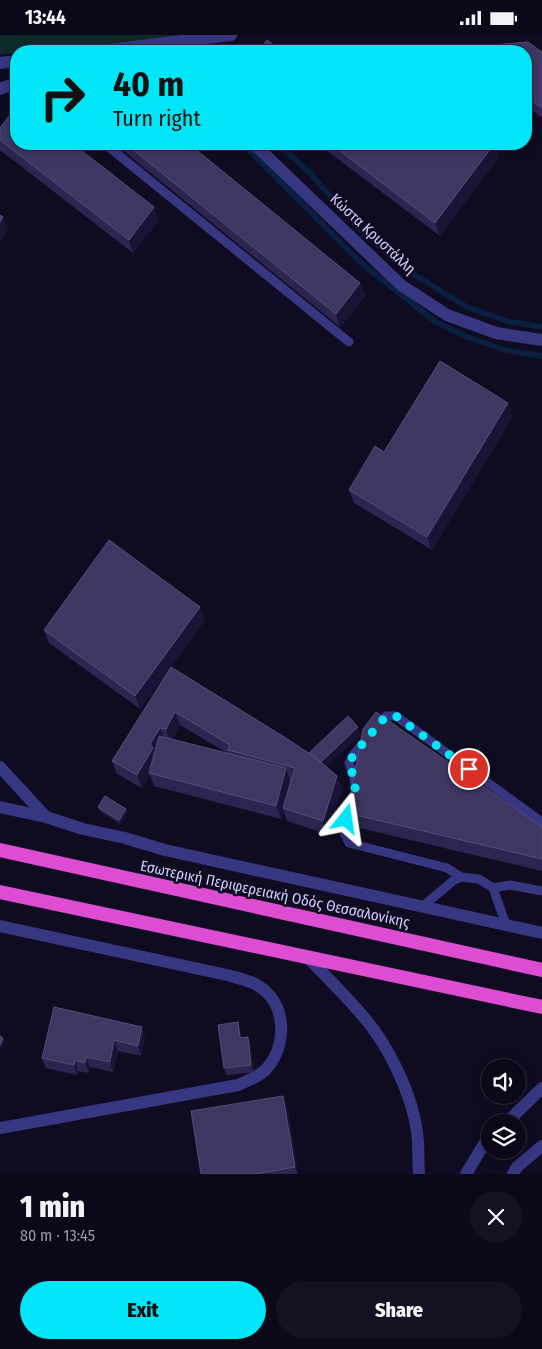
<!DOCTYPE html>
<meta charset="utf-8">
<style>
body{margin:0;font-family:"Fira Sans Condensed",sans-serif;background:#141222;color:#f1f3f6;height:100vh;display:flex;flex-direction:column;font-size:19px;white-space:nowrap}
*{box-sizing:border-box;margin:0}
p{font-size:16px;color:#9a9aa2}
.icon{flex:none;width:28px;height:28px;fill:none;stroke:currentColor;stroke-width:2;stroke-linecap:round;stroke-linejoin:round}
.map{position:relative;height:1139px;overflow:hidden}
.drawer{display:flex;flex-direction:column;background:#0b0919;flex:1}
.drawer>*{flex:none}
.hud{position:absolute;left:10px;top:10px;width:522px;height:105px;border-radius:20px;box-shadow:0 2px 12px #0003,0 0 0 1px #2b2a38;background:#00e6f7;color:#111;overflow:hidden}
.buttons{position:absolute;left:481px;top:1024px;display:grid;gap:10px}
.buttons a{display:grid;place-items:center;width:45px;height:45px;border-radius:50%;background:#0b0919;box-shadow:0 2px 12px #0003,0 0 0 1px #2b2a38;font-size:25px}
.pin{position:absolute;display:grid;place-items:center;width:42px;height:42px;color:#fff;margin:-21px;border:2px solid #fff;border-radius:50%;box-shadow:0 1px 5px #0007}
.me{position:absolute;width:55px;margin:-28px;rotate:15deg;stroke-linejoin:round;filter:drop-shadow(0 0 4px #0008)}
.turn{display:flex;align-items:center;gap:18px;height:105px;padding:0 20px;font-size:22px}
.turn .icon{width:65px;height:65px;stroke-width:2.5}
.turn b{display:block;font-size:35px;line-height:42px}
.round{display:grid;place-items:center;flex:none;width:52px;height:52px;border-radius:26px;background:#141222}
.headline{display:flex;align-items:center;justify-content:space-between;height:85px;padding:0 20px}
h1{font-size:30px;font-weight:800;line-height:38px}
.button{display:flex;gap:10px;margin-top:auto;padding:10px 20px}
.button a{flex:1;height:58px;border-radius:30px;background:#00e6f7;color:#111;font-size:20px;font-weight:800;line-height:58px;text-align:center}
.button a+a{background:#141222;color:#f1f3f6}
.status{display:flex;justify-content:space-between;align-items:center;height:35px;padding:0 25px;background:#0b0919;direction:ltr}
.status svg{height:14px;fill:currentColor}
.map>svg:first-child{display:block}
.green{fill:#0f2b29}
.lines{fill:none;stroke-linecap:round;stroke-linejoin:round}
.stream{stroke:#0a2043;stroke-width:5.5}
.service{stroke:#373681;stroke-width:9}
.minor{stroke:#373681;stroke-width:12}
.tertiary{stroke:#373681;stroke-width:12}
.trunk{stroke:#dc4dd2;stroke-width:14}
.wall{fill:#2b254f;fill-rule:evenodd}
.shaded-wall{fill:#191335}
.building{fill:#3d3762;stroke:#544e7b}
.route{stroke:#00e6f7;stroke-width:9;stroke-dasharray:0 16.2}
.labels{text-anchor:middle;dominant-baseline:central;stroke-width:5;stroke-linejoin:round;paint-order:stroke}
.street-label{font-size:15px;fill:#d1ccff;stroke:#0f0c21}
</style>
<div class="status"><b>13:44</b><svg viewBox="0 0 49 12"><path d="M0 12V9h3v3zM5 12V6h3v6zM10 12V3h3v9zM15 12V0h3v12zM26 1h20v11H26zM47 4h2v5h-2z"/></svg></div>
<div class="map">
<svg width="542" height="1139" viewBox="0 0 542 1139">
<rect width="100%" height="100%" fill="#0f0c21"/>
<path class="green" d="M0,0H187L35,16H16V18L0,20Z"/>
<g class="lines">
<path class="stream" d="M243,109L361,228L436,287L465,301L505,315L542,321
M278,109L309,137L363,198L413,239L467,272L507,286L542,292"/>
<path class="service" d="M105,109L349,307
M377,692L386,681H396L542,787
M355,752L354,742L349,728L354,719L367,704
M350,769L344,797L349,808L447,833L461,842L479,844L493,853L506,890
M493,853L510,850L542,856
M422,872L454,845L461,842"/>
<path class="minor" d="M99,16L231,0
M0,28L16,26
M0,54L16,48
M254,109L401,250L447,280L496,298L542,305
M0,732L46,782
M0,772L46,782L83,794L125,803L165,815L542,898
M0,891L227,940C237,943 249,945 257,950C286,967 288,1007 268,1032C261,1041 249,1045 238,1050L0,1093
M513,1139L517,1132L542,1111"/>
<path class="tertiary" d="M307,922C326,941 345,960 362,980C388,1009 412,1059 417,1097C419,1111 418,1125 419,1139
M506,1088L542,1053
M466,1139L484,1109L490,1103"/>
<path class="trunk" d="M0,815L542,935
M0,857L542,972"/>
</g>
<path class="wall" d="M526,16L542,17V83L526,71Z
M0,93L159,185L133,218L0,115Z
M115,109H189L360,248L365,261L340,292Z
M318,109H496L500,120L440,201Z
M513,381L432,515L354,468L349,455L384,417Z
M200,572L205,585L140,674L49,608L44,595Z
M171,632L309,718L361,700L326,731L337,741L342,754L327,799L287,786L283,774L281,784L154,751L150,740L142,753L117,739L112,726ZM180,690L227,718L172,704Z
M98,772L126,774L127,778L120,789L100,776Z
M347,778L542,792V836L351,791Z
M54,972L145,1002L141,1021L118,1016L113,1037L90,1032L89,1038L78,1036L77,1040L46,1033L42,1023Z
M240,994L241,1003L250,1009L254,1037L227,1040L224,1033Z
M288,1074L298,1139H201Z"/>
<path class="shaded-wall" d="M494,109H496L500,120L440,201L435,188Z
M154,172L159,185L133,218L129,205Z
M3,182L8,195L0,208V187Z
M360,248L365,261L340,292L336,279Z
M508,368L513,381L432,515L427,502Z
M200,572L205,585L140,674L135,661Z
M175,677L180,690L170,707L166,694Z
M358,692L361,700L321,736L318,729Z
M160,693L165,706L149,738L150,740L142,753L137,740L150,709Z
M286,733L290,746L283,773V774L281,784L276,771Z
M337,741L342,754L327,799L323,786Z
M126,774L127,778L120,789L119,785Z
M238,987L240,994L242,1010L240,1003Z
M142,992L145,1002L141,1021L138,1011Z
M248,1002L250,1009L254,1037L251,1030Z
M3,1003L5,1006L0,1017V1010Z
M114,1005L118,1016L113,1037L110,1027Z
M86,1022L90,1032L89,1038L85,1028Z
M75,1025L78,1036L77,1040L74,1030Z
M283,1061L288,1074L298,1139H297L295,1132Z"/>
<path class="building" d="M267,5L282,16H258Z
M528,7L542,17V73L526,62V16H486L492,10Z
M16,72V109H73L154,172L129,205L0,105V93Z
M126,109H189L360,248L336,279Z
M331,109H494L435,188Z
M0,180L3,182L0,187Z
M440,326L508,368L427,502L349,455L375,411L384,417Z
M109,505L200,572L135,661L44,595Z
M171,632L289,705L316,723L337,741L323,786L283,773L295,733L228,715L230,710L175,677L166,694L160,693L150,709L153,713L137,740L112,726Z
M376,677L542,792V824L347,778L363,694Z
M348,681L358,692L321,727L309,718Z
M159,701L286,733L276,771L149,738Z
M105,761L126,774L119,785L98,772Z
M54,972L142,992L138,1011L114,1005L110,1027L86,1022L85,1028L75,1025L74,1030L42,1023Z
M238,987L240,1003L248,1002L251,1030L224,1033L218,990Z
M0,1001L3,1003L0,1010Z
M283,1061L295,1132L255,1139H201L191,1076Z"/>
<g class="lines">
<path class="route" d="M346,784L356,750L349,728L354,719L386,681H396L469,734"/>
</g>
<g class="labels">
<g class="street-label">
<text transform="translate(373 199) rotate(43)">Κώστα Κρυστάλλη</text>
<text transform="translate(275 859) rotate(12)">Εσωτερική Περιφερειακή Οδός Θεσσαλονίκης</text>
</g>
</g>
</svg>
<div class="buttons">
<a><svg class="icon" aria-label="sound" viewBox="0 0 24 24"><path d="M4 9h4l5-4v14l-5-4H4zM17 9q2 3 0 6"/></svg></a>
<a><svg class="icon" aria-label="layers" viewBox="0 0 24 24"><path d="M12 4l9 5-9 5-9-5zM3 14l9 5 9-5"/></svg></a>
</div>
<div class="pin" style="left:469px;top:734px;background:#d93025"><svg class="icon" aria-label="arrive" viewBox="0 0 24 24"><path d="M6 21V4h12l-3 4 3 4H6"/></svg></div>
<svg class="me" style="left:346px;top:784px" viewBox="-20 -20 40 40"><path d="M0-17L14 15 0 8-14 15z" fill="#00e6f7" stroke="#fff" stroke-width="4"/></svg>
<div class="hud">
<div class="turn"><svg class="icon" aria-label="right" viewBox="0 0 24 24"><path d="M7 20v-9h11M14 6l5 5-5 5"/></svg><div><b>40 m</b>Turn right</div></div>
</div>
</div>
<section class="drawer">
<div class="headline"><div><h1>1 min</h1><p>80 m · 13:45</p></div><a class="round"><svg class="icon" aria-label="close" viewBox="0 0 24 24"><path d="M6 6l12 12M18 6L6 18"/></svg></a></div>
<div class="button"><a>Exit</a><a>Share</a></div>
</section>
